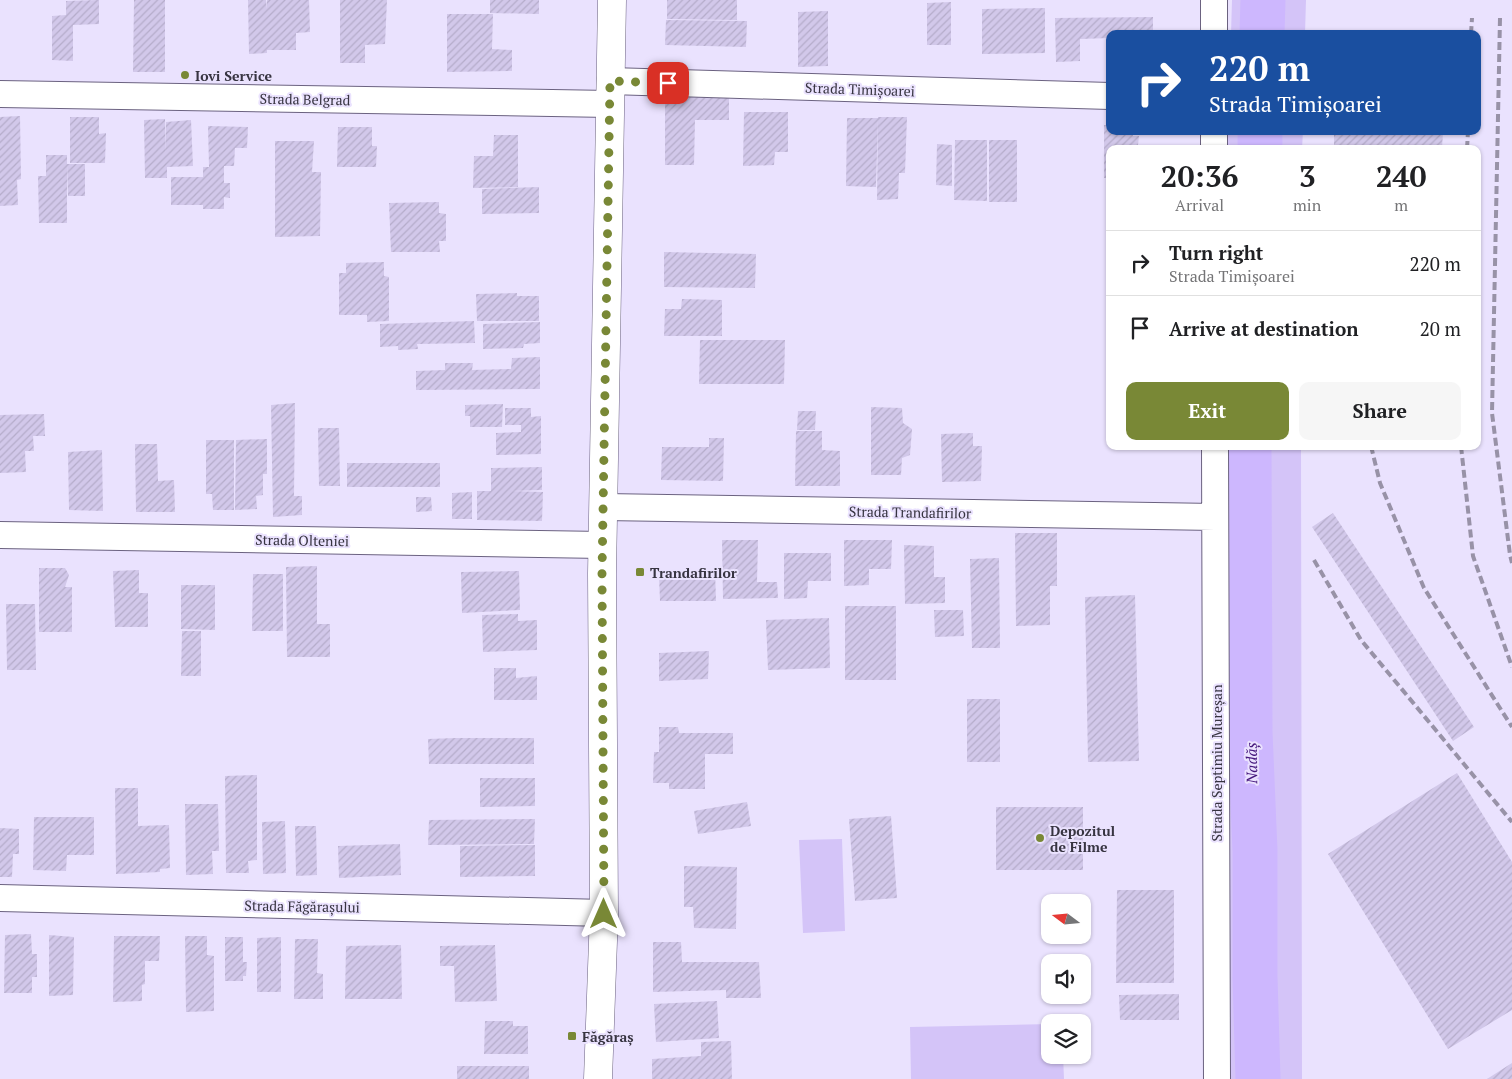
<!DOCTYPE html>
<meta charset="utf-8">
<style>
body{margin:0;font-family:"PT Serif",serif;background:#f6f6f6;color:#202124;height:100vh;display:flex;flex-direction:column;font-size:19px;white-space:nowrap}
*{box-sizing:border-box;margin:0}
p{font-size:16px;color:#757577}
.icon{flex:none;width:28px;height:28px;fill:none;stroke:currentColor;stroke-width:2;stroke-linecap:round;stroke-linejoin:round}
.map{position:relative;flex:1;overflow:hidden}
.side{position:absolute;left:1106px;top:145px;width:375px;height:305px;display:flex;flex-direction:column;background:#fff;border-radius:10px;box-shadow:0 1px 4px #0004}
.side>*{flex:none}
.top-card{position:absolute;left:1106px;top:30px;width:375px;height:105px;border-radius:10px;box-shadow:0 1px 4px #0004;background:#1a4fa0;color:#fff;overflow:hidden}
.needle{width:32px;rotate:286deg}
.buttons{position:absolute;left:1041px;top:894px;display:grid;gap:10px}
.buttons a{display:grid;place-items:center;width:50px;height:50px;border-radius:10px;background:#fff;box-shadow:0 1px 4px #0004;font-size:25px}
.pin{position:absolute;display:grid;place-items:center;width:42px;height:42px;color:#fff;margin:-21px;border-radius:10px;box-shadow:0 2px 8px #0006}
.me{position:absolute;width:55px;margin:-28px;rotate:0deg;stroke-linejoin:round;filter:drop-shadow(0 0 4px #0008)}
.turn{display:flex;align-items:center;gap:18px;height:105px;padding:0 20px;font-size:22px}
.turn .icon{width:65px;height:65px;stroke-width:2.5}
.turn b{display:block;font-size:35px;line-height:42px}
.eta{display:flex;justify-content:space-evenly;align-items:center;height:85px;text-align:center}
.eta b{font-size:30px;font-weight:700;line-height:35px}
.primary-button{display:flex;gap:10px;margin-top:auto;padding:10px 20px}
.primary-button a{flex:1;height:58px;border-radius:10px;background:#798836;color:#fff;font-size:20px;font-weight:700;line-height:58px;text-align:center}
.primary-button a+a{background:#f6f6f6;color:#202124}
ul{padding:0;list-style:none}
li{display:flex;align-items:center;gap:15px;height:65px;padding:0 20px;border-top:1px solid #e0e0e0}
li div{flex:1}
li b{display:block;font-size:19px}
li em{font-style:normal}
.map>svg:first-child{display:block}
.grass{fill:#d4c4f8}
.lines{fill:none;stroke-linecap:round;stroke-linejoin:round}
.river{stroke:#cdb7fe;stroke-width:45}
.building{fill:url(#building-hatch)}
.minor-casing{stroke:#6b6280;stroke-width:28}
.major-casing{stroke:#6b6280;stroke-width:29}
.minor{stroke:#fff;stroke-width:26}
.major{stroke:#fff;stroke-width:28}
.rail{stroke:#9892a7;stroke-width:4;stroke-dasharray:8 4;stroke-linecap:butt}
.route{stroke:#798836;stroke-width:9;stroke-dasharray:0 16.2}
.poi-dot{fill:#798836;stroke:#eae2fe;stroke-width:2}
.labels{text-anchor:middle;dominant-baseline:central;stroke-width:4;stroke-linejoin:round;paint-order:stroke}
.poi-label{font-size:14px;font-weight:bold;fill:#373441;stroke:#eae2fe;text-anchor:start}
.street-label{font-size:14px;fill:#373441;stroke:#eae2fe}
.water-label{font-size:15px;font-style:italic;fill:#46187d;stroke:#eae2fe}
</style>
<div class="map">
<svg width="1512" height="1079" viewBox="0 0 1512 1079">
<defs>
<pattern id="building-hatch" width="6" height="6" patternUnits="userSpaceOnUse" patternTransform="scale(1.25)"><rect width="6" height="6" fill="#d2c8ea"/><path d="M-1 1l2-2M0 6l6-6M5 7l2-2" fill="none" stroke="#b5acca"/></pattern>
</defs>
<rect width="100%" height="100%" fill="#eae2fe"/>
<path class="grass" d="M1232,0H1306L1305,34H1231Z
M1228,131H1303L1302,149H1228Z
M1230,446H1301L1302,1079H1228L1226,537Z
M842,839L845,931L803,933L799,840Z
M1050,1024V1055H1063L1064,1079H911L910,1027Z"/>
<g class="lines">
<path class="river" d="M1262,34L1263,0
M1260,149V131
M1249,446L1250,732L1255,851V977L1258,1079"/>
</g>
<path class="building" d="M99,0V24L73,25V61L52,60V16L66,15V1Z
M134,0H165V72H133Z
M248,0H266V9L267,0H309L310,32L296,33V50H267V53L249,54Z
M340,0H387L385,44L365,45V63H340Z
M490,0H539V14L490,13Z
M667,0H737V20L667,19Z
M951,2V45H927V3Z
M1045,8V53L982,54V9Z
M828,11V66L798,67V12Z
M447,14H493L492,49L512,50V71L447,72Z
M1153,17V34H1110V38L1080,39V61L1056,62L1055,18Z
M666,20L747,21L746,47L665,45Z
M1339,31L1371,32V34H1339Z
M665,96H729V120H695L694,165H665Z
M744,112H788V152H775L774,165L743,166Z
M20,116L21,179L17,180L18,205L0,206V117Z
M70,117H99V134L106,133L105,163H70Z
M878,117H907L905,173H899L898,199L877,200Z
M847,118H878L876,187L846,186Z
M165,119L166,153V122L191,120L193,166L167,167V178H145L144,120Z
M1104,125H1110V131H1133V136H1139L1138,145H1152V149H1110V178H1104Z
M208,126L248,127L247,148H235L234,166H224V183H230V198L224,197V209H203V205H171V177H203V167H209Z
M338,127H372V146H377L376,167H337Z
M1334,131H1443L1442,149H1334Z
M494,135H518V187L473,188L474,156H493Z
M955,140H987V201L954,200Z
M989,140H1017V202H989Z
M275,141H314L312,172H321L320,236L275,237Z
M937,144L952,145V186L936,185Z
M46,155H67V223H39L38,176H46Z
M67,164H85V196H68Z
M539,187V213L482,214V189Z
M439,202V213L446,214V241H439L440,252H391L389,203Z
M664,252L756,254L755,288L664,287Z
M384,262V276L389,277V321L367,322V315H339V273H346V263Z
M517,293V296H539V321H477L476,294Z
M682,299L722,300V336H664L665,309H681Z
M474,321L475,343L417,344L418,349L398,350V346L380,347V324Z
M540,322V343L524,344L523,348L483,349V324Z
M700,340H785L784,384H699Z
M540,357V389L416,390V371L445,370V363H473L472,370L511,369L512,358Z
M295,403L294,496H302V515L273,517L271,405Z
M503,404L502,427H470V416H465V405Z
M871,407L902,408L903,423L912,429L910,455L902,458L901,475H871Z
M505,408H531V417L541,416V454L496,455V433L521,432V425H505Z
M798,411H816L815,430H797Z
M44,414L45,436H33L34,451H25L26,472L0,473V415Z
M318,428H339L340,486H319Z
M796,431H822V450L840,451V486H795Z
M973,433V446H982L981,481L942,482L941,434Z
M709,438H724L723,481L661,480L662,447H709Z
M267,439V474H263V495L256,496L257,509L235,510L236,440Z
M206,440H234V510H213L212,494H206Z
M135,444H157L158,481L174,480L175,512H136Z
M102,450L103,511L69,510L68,452Z
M347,463H440V487H347Z
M542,467V490L511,491L543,492L542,521L477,520V491H491V468Z
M472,492V519H452V493Z
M416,497H431L432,511L416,512Z
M1333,513L1474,727L1453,741L1312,527Z
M1015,533H1057V586H1050V625L1016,626Z
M722,540H758L757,582H777L778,598L723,599Z
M844,540H892L891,569H869V585L844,586Z
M904,545L934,546V577H945V603L905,604Z
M784,553H831V581H808L807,598L784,599Z
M999,558L1000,648H972L970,559Z
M317,566V624H330V657H287L286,567Z
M39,568H65L69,575L65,587H72V632H39Z
M139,570V593H148V627H115L113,571Z
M715,570L716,601H660L659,576H680V571Z
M519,571L520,610L462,613L461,572Z
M253,574H283V631H252Z
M181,585H215V630L181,629Z
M1135,595L1139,761L1088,762L1085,597Z
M6,604H35L36,670H7Z
M845,606H896V680H845Z
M934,610H963L964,636L935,637Z
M518,614V621L537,620V650L483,652L482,615Z
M829,618L830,668L768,670L766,620Z
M182,631H201V676H181Z
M709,651L708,679L659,681V653Z
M494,668H516V678L537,676V700H494Z
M967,699H1000V762H967Z
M659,727H678L679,733H733V754H705V789H669V783H653L654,752H659Z
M456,738H534V764H429L428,739Z
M1457,773L1512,862V1010L1448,1049L1328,854Z
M257,775V860L248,861L249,873H226L225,776Z
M480,778H535V806L480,807Z
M115,788H138V826L169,825L170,868L160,869V872L116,874Z
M747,802L751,826L698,834L694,811Z
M185,804H218L219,851H212L213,874L186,875Z
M996,807H1083V870H996Z
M891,816L897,898L855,901L849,819Z
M34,817H94V855H67L66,871L33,870Z
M535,819L534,844L428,845L429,820Z
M285,821L286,873L263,874L262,822Z
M295,826H316L317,875L296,876Z
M0,828L19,829V854H13L12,877H0Z
M400,844L401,875L339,878L338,846Z
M535,845V876L460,877V846Z
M684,866L737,867L736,929L694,928L693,907H684Z
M1117,890H1174V983H1116Z
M31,934L32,954H37V977H32V993H4L5,935Z
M49,935L74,937L73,995L49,996Z
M114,936H160L159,961H145V984L142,985V1001L113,1002Z
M185,936H207V955L214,956V1011L186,1012Z
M225,937H243V962H247L246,976H243V981H225Z
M281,937V992H257V938Z
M295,939H318L317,973L323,974V999H294Z
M653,942H681L682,962H759L761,998H726V990L653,992Z
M401,945L402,999H345L346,946Z
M495,945L497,1001L455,1002L454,966H440V946Z
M1179,994V1020H1120L1119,995Z
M717,1001L719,1038L656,1042L654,1004Z
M485,1021H513V1026H528V1054H484Z
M731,1041L732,1079H652V1059L701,1056V1042Z
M1512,1063V1079H1487Z
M457,1066H529V1079H457Z"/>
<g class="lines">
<defs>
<path id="minor" d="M1214,34V0
M610,81L1110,96
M0,94L610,104
M1214,131V149
M1215,446L1217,1079
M604,507L1215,517
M0,535L603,545
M0,898L604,913"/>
<path id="major" d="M598,1079L604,913L602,574L612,0"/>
</defs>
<use href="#minor" class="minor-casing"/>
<use href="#major" class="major-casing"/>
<use href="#minor" class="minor"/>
<use href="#major" class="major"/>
<path class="rail" d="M1500,18L1492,413L1510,555L1512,563
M1471,34L1472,18
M1467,149L1468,131
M1371,446L1380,483L1424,588L1512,727
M1461,446L1473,556L1512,667
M1314,560L1361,640L1512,822"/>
</g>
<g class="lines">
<path class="route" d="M604,914L602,574L610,81L668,83"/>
</g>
<g class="poi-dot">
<circle cx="185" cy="75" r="5"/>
<rect x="635" y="567" width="10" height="10" rx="2.5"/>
<circle cx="1040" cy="838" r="5"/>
<rect x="567" y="1031" width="10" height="10" rx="2.5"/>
</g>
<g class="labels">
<g class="poi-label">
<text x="195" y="75">Iovi Service</text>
<text x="650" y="572">Trandafirilor</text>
<text x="1050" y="830">Depozitul<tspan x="1050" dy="16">de Filme</tspan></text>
<text x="582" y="1036">Făgăraș</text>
</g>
<g class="street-label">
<text transform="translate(860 89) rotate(2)">Strada Timișoarei</text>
<text transform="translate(305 99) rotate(1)">Strada Belgrad</text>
<text transform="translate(910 512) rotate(1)">Strada Trandafirilor</text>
<text transform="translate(302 540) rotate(1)">Strada Olteniei</text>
<text transform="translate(1216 763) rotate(-90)">Strada Septimiu Mureșan</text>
<text transform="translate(302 906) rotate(1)">Strada Făgărașului</text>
</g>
<g class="water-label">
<text transform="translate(1251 763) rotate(-91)">Nadăș</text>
</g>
</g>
</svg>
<div class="buttons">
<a><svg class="needle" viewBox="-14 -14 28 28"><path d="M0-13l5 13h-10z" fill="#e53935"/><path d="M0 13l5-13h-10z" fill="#757577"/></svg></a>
<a><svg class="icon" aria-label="sound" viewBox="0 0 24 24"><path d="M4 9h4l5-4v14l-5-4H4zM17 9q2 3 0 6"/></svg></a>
<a><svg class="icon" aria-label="layers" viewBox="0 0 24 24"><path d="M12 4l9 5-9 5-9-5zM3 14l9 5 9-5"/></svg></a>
</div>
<div class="pin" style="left:668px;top:83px;background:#d93025"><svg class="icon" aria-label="arrive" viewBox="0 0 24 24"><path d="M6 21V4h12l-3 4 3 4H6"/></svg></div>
<svg class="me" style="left:604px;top:914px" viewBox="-20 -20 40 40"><path d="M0-17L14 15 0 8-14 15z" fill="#798836" stroke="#fff" stroke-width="4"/></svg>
<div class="top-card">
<div class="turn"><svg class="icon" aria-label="right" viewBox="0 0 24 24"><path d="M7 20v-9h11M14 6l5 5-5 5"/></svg><div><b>220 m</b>Strada Timișoarei</div></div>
</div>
<section class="side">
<div class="eta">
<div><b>20:36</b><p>Arrival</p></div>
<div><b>3</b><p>min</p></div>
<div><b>240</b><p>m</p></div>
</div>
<ul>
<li><svg class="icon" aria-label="right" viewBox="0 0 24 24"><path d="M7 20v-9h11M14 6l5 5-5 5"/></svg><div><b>Turn right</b><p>Strada Timișoarei</p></div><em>220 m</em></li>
<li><svg class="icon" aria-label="arrive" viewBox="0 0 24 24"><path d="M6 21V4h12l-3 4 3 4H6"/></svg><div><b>Arrive at destination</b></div><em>20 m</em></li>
</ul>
<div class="primary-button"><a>Exit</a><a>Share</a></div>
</section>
</div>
